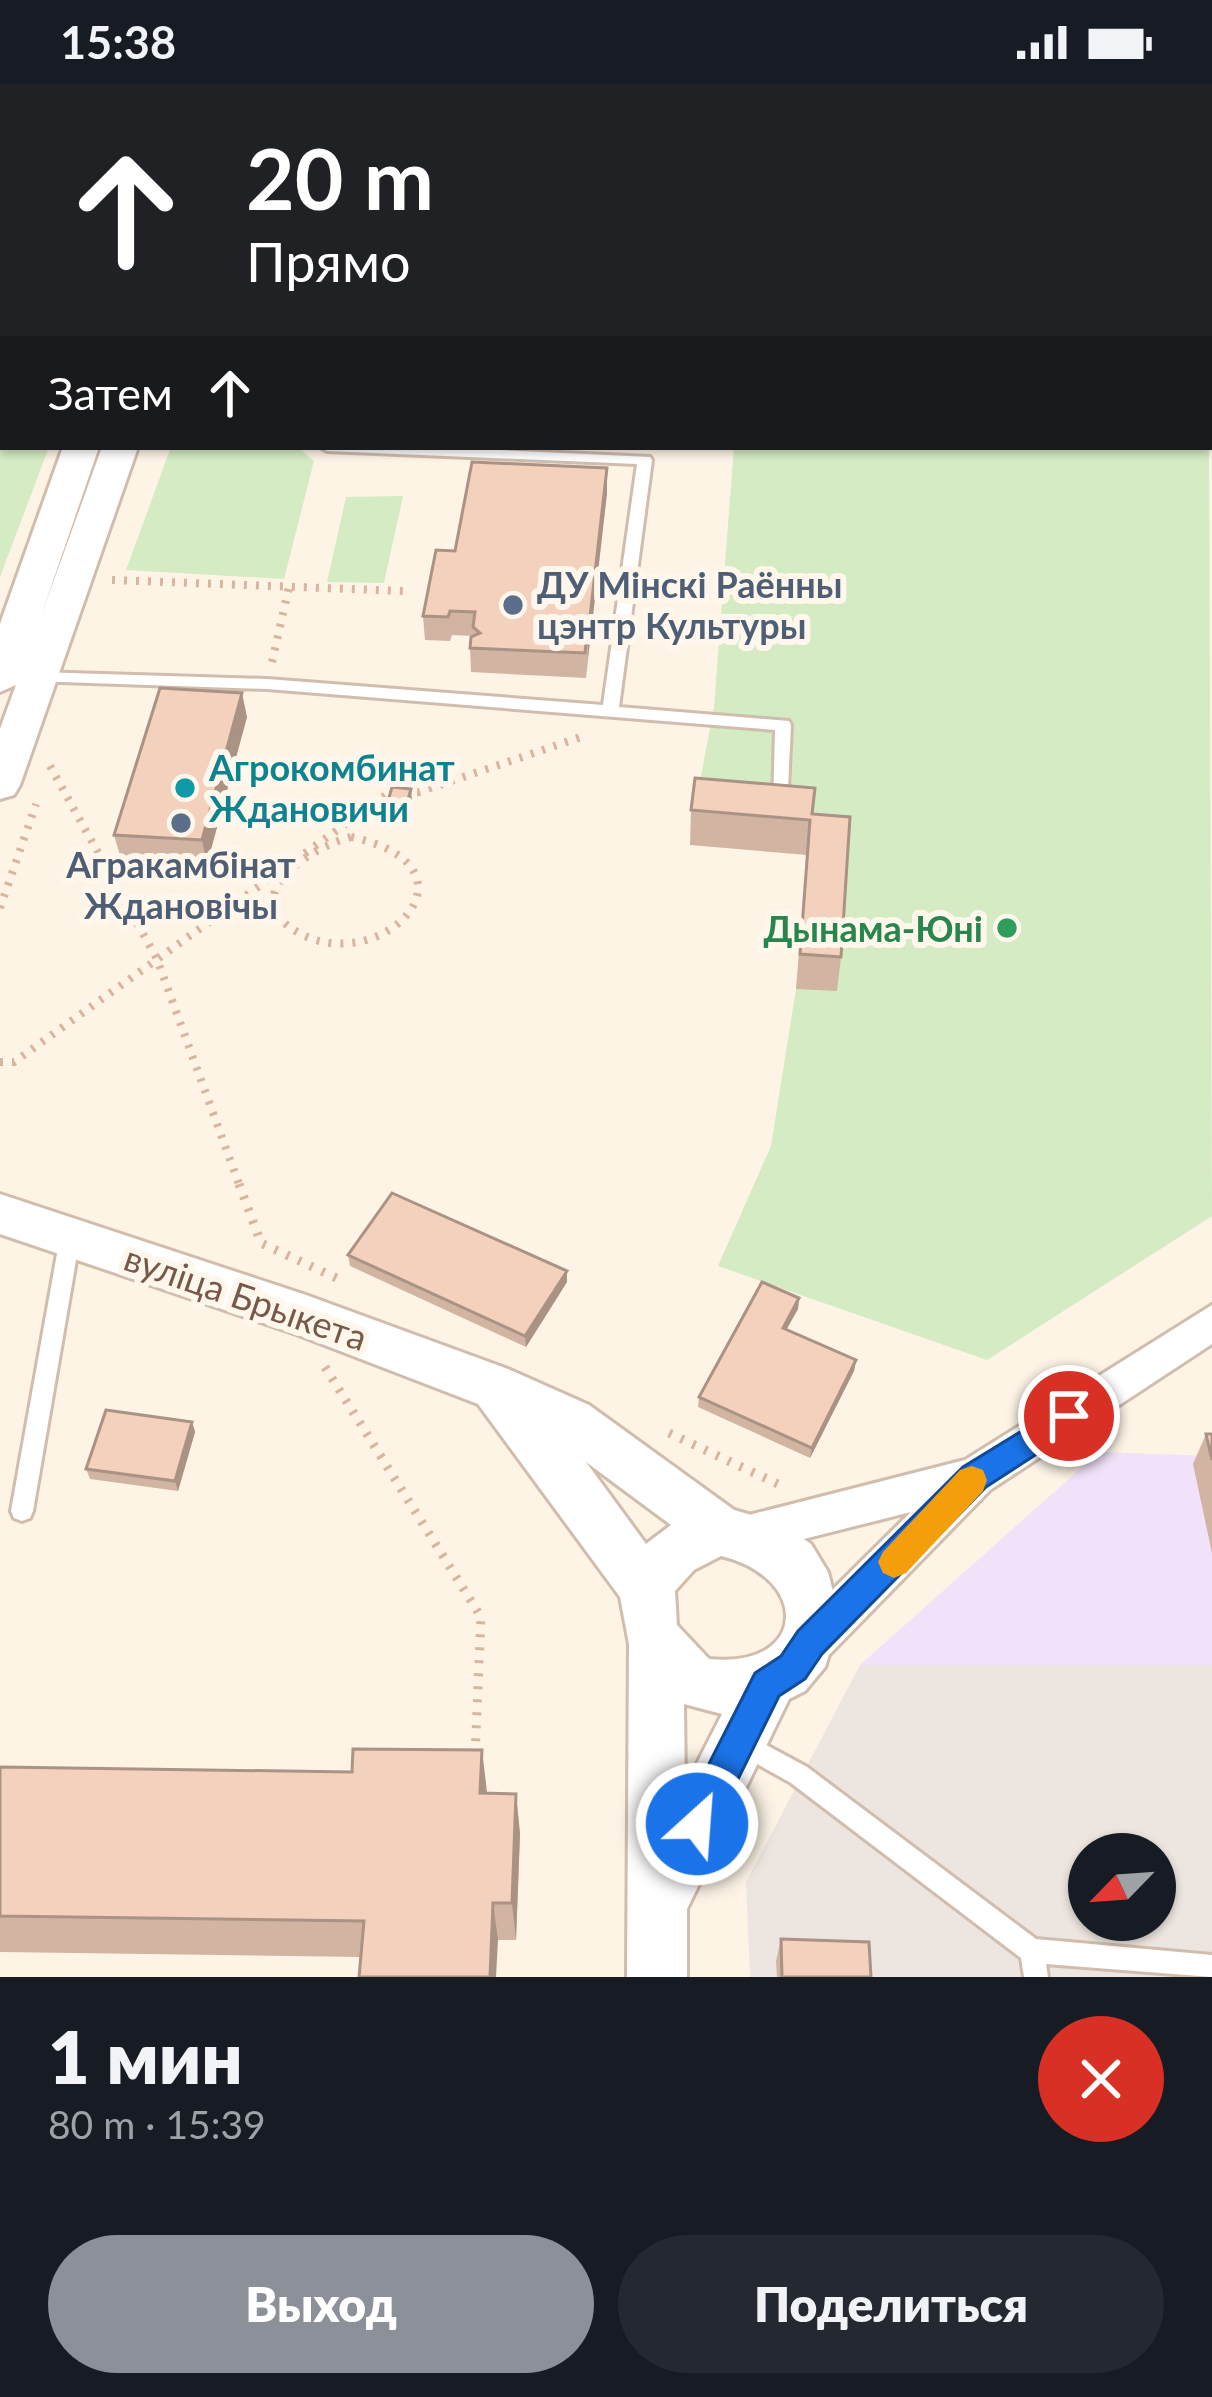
<!DOCTYPE html>
<html lang="ru">
<meta charset="utf-8">
<style>
body{margin:0;font-family:Lato,sans-serif;background:#242831;color:#f1f3f6;height:100vh;display:flex;flex-direction:column;font-size:45px;white-space:nowrap}
*{box-sizing:border-box;margin:0}
p{font-size:39px;color:#9ea1a6}
.icon{flex:none;width:66px;height:66px;fill:none;stroke:currentColor;stroke-width:2;stroke-linecap:round;stroke-linejoin:round}
.map{position:relative;height:1893px;overflow:hidden}
.details{display:flex;flex-direction:column;background:#171b24;flex:1}
.details>*{flex:none}
.banner{position:absolute;left:0px;top:0px;width:1212px;height:366px;box-shadow:0 3px 9px #0004;background:#202124;color:#fff;overflow:hidden}
.needle{width:78px;rotate:245deg}
.fabs{position:absolute;left:1068px;top:1749px;display:grid;gap:24px}
.fabs a{display:grid;place-items:center;width:108px;height:108px;border-radius:50%;background:#171b24;box-shadow:0 3px 9px #0004;font-size:60px}
.pin{position:absolute;display:grid;place-items:center;width:102px;height:102px;color:#fff;margin:-51px;border:6px solid #fff;border-radius:50%;box-shadow:0 3px 12px #0007}
.me{position:absolute;width:132px;margin:-66px;rotate:26deg;stroke-linejoin:round;filter:drop-shadow(0 0 9px #0008)}
.turn{display:flex;align-items:center;gap:42px;height:252px;padding:0 48px;font-size:54px}
.turn .icon{width:156px;height:156px;stroke-width:2.5}
.turn b{display:block;font-size:84px;line-height:102px}
.then{display:flex;align-items:center;height:114px;padding:0 48px;background:#0003;gap:24px;font-size:45px}
.round{display:grid;place-items:center;flex:none;width:126px;height:126px;border-radius:63px;background:#242831}
.head{display:flex;align-items:center;justify-content:space-between;height:204px;padding:0 48px}
h1{font-size:72px;font-weight:800;line-height:90px}
.action{display:flex;gap:24px;margin-top:auto;padding:24px 48px}
.action a{flex:1;height:138px;border-radius:72px;background:#8c9099;color:#fff;font-size:48px;font-weight:800;line-height:138px;text-align:center}
.action a+a{background:#242831;color:#f1f3f6}
.status{display:flex;justify-content:space-between;align-items:center;height:84px;padding:0 60px;background:#171b24;direction:ltr}
.status svg{height:33px;fill:currentColor}
.map>svg:first-child{display:block}
.residential{fill:#f5e5d4}
.industrial{fill:#ede6e0;fill-rule:evenodd}
.education{fill:#f1e2f9}
.green{fill:#d4ebc3}
.lines{fill:none;stroke-linecap:round;stroke-linejoin:round}
.service-casing{stroke:#d1bdad;stroke-width:6}
.minor-casing{stroke:#d1bdad;stroke-width:6}
.tertiary-casing{stroke:#d1bdad;stroke-width:6}
.path-far2{stroke:#d8b59f;stroke-width:6;stroke-dasharray:1.5 6;stroke-linecap:butt}
.path-far1{stroke:#d8b59f;stroke-width:8;stroke-dasharray:3 9;stroke-linecap:butt}
.path{stroke:#d8b59f;stroke-width:9;stroke-dasharray:3 10;stroke-linecap:butt}
.service{fill:#fff;fill-rule:evenodd}
.minor{fill:#fff;fill-rule:evenodd}
.tertiary{fill:#fff;fill-rule:evenodd}
.wall{fill:#d1b4a2}
.shaded-wall{fill:#aa9284}
.building{fill:#f3d1bc;stroke:#aa9284;stroke-width:3}
.route{fill:#1a73e8;stroke:#114b97;stroke-width:3}
.slow{fill:#f59e0b}
.service-dot{fill:#5c6f8a;stroke:#fff7ec;stroke-width:4.5}
.culture-dot{fill:#0f9aa8;stroke:#fff7ec;stroke-width:4.5}
.leisure-dot{fill:#2e9e5b;stroke:#fff7ec;stroke-width:4.5}
.labels{text-anchor:middle;dominant-baseline:central;stroke-width:12;stroke-linejoin:round;paint-order:stroke}
.service-label{font-size:36px;font-weight:bold;fill:#4e5e75;stroke:#fff7ec;text-anchor:start}
.culture-label{font-size:36px;font-weight:bold;fill:#0d838f;stroke:#fff7ec;text-anchor:start}
.leisure-label{font-size:36px;font-weight:bold;fill:#27864d;stroke:#fff7ec;text-anchor:end}
.street-label{font-size:36px;fill:#775949;stroke:#fff7ec}
</style>
<div class="status"><b>15:38</b><svg viewBox="0 0 49 12"><path d="M0 12V9h3v3zM5 12V6h3v6zM10 12V3h3v9zM15 12V0h3v12zM26 1h20v11H26zM47 4h2v5h-2z"/></svg></div>
<div class="map">
<svg width="1212" height="1893" viewBox="0 0 1212 1893">
<rect width="100%" height="100%" fill="#fdf4e6"/>
<path class="residential" d="M0,0H1212V330L1209,3H3V95Z"/>
<path class="industrial" d="M860,1581H1212V1893H750L746,1798ZM1089,1770H1155V1836H1089Z"/>
<path class="education" d="M1099,1368L1212,1372V1581H860Z"/>
<path class="green" d="M0,115L3,363H49L0,493Z
M1209,360L1212,1132L987,1276L718,1182L771,1062L796,905L807,772L694,729L714,623L734,363Z
M171,363H298L314,377L284,495L126,486Z
M403,412L384,499L327,498L346,413Z"/>
<g class="lines">
<defs>
<path id="service" d="M320,363H432L650,373L652,376L619,623L789,637L791,641L787,726L781,728L773,722L775,646L267,605L32,597L30,593L38,588L267,595L603,621L637,380L327,367Z
M70,1145L77,1147L80,1153L33,1427L30,1434L22,1437L14,1434L11,1427L60,1153L63,1147Z
M742,1648L807,1683L1036,1855L1212,1871V1893L1046,1880L1048,1893H1024L1021,1874L791,1699L734,1667L731,1659L734,1651Z"/>
<path id="minor" d="M1209,77H1212V92H1209Z
M0,79H3V94H0Z
M1212,1221V1260L990,1406L826,1574L810,1580L794,1574L788,1559L794,1544L911,1428L748,1469L733,1463L727,1449L733,1435L965,1376Z"/>
<path id="tertiary" d="M300,0H330L299,3Z
M63,363H99L41,532L102,363H138L20,701L14,711L0,715V645L16,601L0,608V540Z
M0,1110L306,1211L508,1285L589,1321L734,1426L782,1440L811,1460L828,1488L840,1536L825,1583L805,1607L789,1615L687,1825V1893H627L629,1560L620,1513L478,1320L296,1250L0,1150ZM586,1378L671,1441L646,1460ZM721,1472C812,1494 807,1585 709,1575L677,1541L675,1507L694,1486ZM684,1620L722,1630L685,1703Z"/>
</defs>
<use href="#service" class="service-casing"/>
<use href="#minor" class="minor-casing"/>
<use href="#tertiary" class="tertiary-casing"/>
<path class="path-far2" d="M189,0H231"/>
<path class="path-far1" d="M112,496L404,507
M272,578L289,503
M50,682L157,875L240,1103
M351,753C491,783 381,894 299,849C232,812 313,762 351,753Z
M0,824L36,720
M0,978H14L390,708H419L581,653"/>
<path class="path" d="M239,1100L261,1159L345,1198
M325,1283L481,1533L475,1673
M669,1349L780,1401"/>
<use href="#service" class="service"/>
<use href="#minor" class="minor"/>
<use href="#tertiary" class="tertiary"/>
</g>
<path class="wall" d="M0,0H185V3H3V52H0Z
M607,409L586,594L471,588L470,564L473,552L452,551L450,557L425,556L423,532L455,467Z
M247,633L207,780L121,775L114,751Z
M412,718L406,738L387,736L386,724Z
M691,726L812,730L841,873L837,907L796,905L807,771L690,761Z
M348,1171L567,1187V1198L526,1263L350,1182Z
M799,1214L798,1225L786,1246L856,1276L854,1287L810,1374L698,1323L699,1313Z
M192,1338L195,1348L178,1407L90,1395L86,1385Z
M1206,1350H1212V1469L1193,1380Z
M0,1683L516,1710L520,1750L516,1856H498L361,1873L0,1868Z
M781,1855L871,1893H777L776,1877Z"/>
<path class="shaded-wall" d="M169,0H185V3H168Z
M607,384V409L588,574V550Z
M242,609L247,633L207,780L202,756Z
M411,705L412,718L406,738L405,726Z
M567,1187V1198L526,1263L525,1252Z
M799,1214L798,1225L781,1255L783,1244Z
M856,1276L854,1287L810,1374L812,1364Z
M192,1338L195,1348L178,1407L175,1397Z
M482,1666L487,1708L485,1749L480,1709Z
M516,1710L520,1750L516,1856L512,1819Z
M493,1819L498,1856L496,1893H490Z"/>
<path class="building" d="M83,0H169L168,3Z
M601,0H641L640,3H619Z
M667,0H718V3H667Z
M745,0H769V3H745Z
M799,0H843V3H798Z
M896,0H921L920,3L896,2Z
M999,0H1026V3L999,2Z
M1130,0H1158V3H1129Z
M472,378L607,384L588,550H581L586,558L585,569L470,564L471,553L480,549L473,543L475,528L450,527L448,533L423,532L436,466L455,467Z
M160,604L242,609L202,756L114,751Z
M695,694L815,704L812,730L850,733L841,873L800,870L810,736L691,726Z
M392,703L411,705L405,726L386,724Z
M392,1109L567,1187L525,1252L348,1171Z
M762,1198L799,1214L783,1244L856,1276L812,1364L699,1313Z
M106,1326L192,1338L175,1397L86,1385Z
M1206,1350H1212V1376Z
M353,1665L482,1666L480,1709L516,1710L512,1819H493L490,1893H359L364,1837L0,1832V1683L352,1688Z
M781,1855L869,1858L871,1893H782Z"/>
<path class="route" d="M1069,1318L1080,1322L1085,1332L1080,1342L986,1403L822,1570L805,1595L779,1612L710,1752L697,1757L685,1752L679,1740L685,1727L755,1589L781,1572L798,1547L963,1383Z"/>
<path class="slow" d="M972,1382L983,1386L987,1396L983,1407L906,1489L894,1494L883,1489L878,1478L883,1468L960,1386Z"/>
<g class="service-dot">
<circle cx="513" cy="521" r="12"/>
<circle cx="181" cy="739" r="12"/>
</g>
<circle class="culture-dot" cx="185" cy="704" r="12"/>
<circle class="leisure-dot" cx="1007" cy="844" r="12"/>
<g class="labels">
<g class="service-label">
<text x="537" y="500">ДУ Мінскі Раённы<tspan x="537" dy="41">цэнтр Культуры</tspan></text>
<text x="181" y="780" text-anchor="middle">Агракамбінат<tspan x="181" dy="41">Ждановічы</tspan></text>
</g>
<g class="culture-label">
<text x="209" y="683">Агрокомбинат<tspan x="209" dy="41">Ждановичи</tspan></text>
</g>
<g class="leisure-label">
<text x="983" y="844">Дынама-Юні</text>
</g>
<g class="street-label">
<text transform="translate(246 1213) rotate(19)">вуліца Брыкета</text>
</g>
</g>
</svg>
<div class="fabs">
<a><svg class="needle" viewBox="-14 -14 28 28"><path d="M0-13l5 13h-10z" fill="#e53935"/><path d="M0 13l5-13h-10z" fill="#9ea1a6"/></svg></a>
</div>
<div class="pin" style="left:1069px;top:1332px;background:#d93025"><svg class="icon" aria-label="arrive" viewBox="0 0 24 24"><path d="M6 21V4h12l-3 4 3 4H6"/></svg></div>
<svg class="me" style="left:697px;top:1740px" viewBox="-20 -20 40 40"><circle r="17" fill="#1a73e8" stroke="#fff" stroke-width="3"/><path d="M0-11L8 9 0 5-8 9z" fill="#fff"/></svg>
<div class="banner">
<div class="turn"><svg class="icon" aria-label="ahead" viewBox="0 0 24 24"><path d="M12 20V5M6 11l6-6 6 6"/></svg><div><b>20 m</b>Прямо</div></div>
<div class="then">Затем<svg class="icon" aria-label="ahead" viewBox="0 0 24 24"><path d="M12 20V5M6 11l6-6 6 6"/></svg></div>
</div>
</div>
<section class="details">
<div class="head"><div><h1>1 мин</h1><p>80 m · 15:39</p></div><a class="round" style="background:#d93025;color:#fff"><svg class="icon" aria-label="close" viewBox="0 0 24 24"><path d="M6 6l12 12M18 6L6 18"/></svg></a></div>
<div class="action"><a>Выход</a><a>Поделиться</a></div>
</section>
